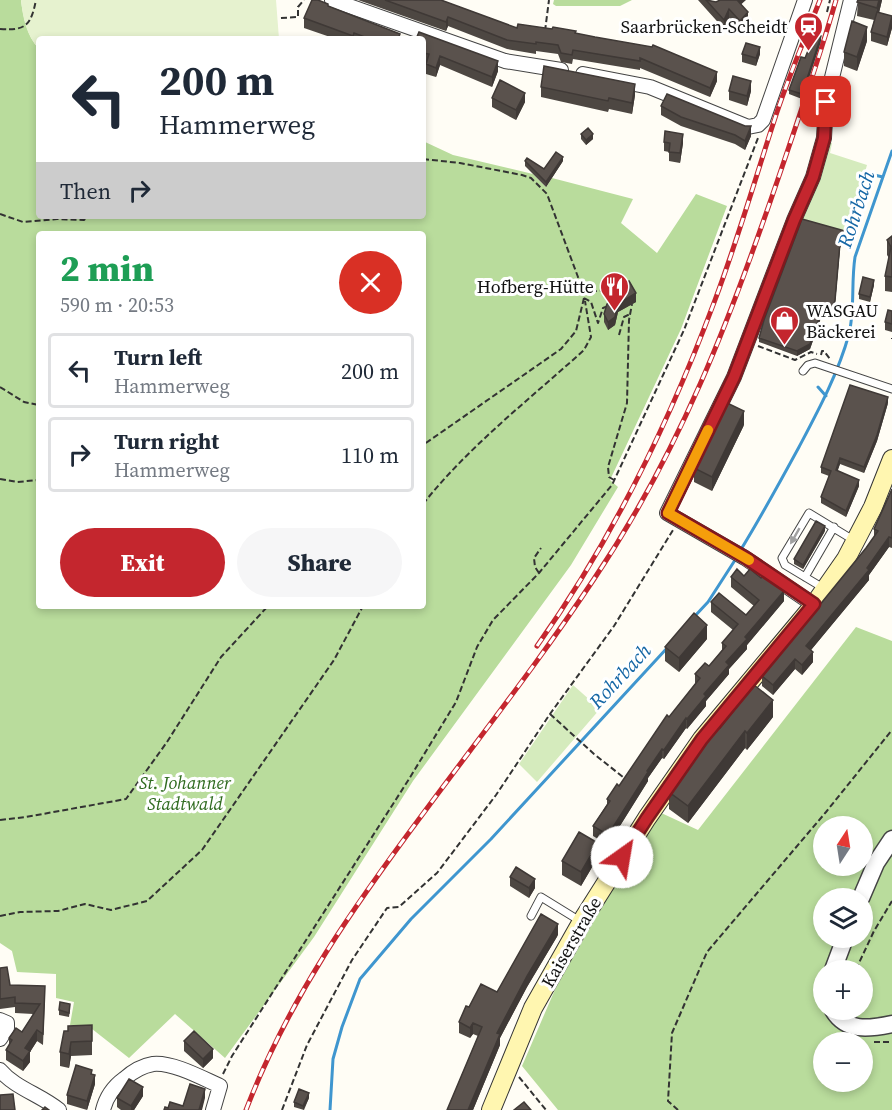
<!DOCTYPE html>
<meta charset="utf-8">
<style>
body{margin:0;font-family:"Source Serif 4",serif;background:#f6f6f7;color:#1f2937;height:100vh;display:flex;flex-direction:column;font-size:22px;white-space:nowrap}
*{box-sizing:border-box;margin:0}
p{font-size:20px;color:#747a83}
.icon{flex:none;width:33px;height:33px;fill:none;stroke:currentColor;stroke-width:2;stroke-linecap:round;stroke-linejoin:round}
.map{position:relative;flex:1;overflow:hidden}
.sheet{position:absolute;left:36px;top:231px;width:390px;height:378px;display:flex;flex-direction:column;background:#fff;border-radius:6px;box-shadow:0 3px 9px #0003}
.sheet>*{flex:none}
.hud{position:absolute;left:36px;top:36px;width:390px;height:183px;border-radius:6px;box-shadow:0 3px 9px #0003;background:#fff;color:#1f2937;overflow:hidden}
.needle{width:39px;rotate:12deg}
.tools{position:absolute;left:813px;top:816px;display:grid;gap:12px}
.tools a{display:grid;place-items:center;width:60px;height:60px;border-radius:50%;background:#fff;box-shadow:0 3px 9px #0003;font-size:30px}
.pin{position:absolute;display:grid;place-items:center;width:51px;height:51px;color:#fff;margin:-26px;border-radius:12px;box-shadow:0 3px 9px #0006}
.me{position:absolute;width:66px;margin:-33px;rotate:32deg;stroke-linejoin:round;filter:drop-shadow(0 0 4px #0008)}
.turn{display:flex;align-items:center;gap:21px;height:126px;padding:0 24px;font-size:27px}
.turn .icon{width:78px;height:78px;stroke-width:2.5}
.turn b{display:block;font-size:42px;line-height:51px}
.then{display:flex;align-items:center;height:57px;padding:0 24px;background:#0003;gap:12px;font-size:22px}
.round{display:grid;place-items:center;flex:none;width:63px;height:63px;border-radius:32px;background:#f6f6f7}
.headline{display:flex;align-items:center;justify-content:space-between;height:102px;padding:0 24px}
h1{font-size:36px;font-weight:800;line-height:45px;color:#1e9e55}
.cta{display:flex;gap:12px;margin-top:auto;padding:12px 24px}
.cta a{flex:1;height:69px;border-radius:36px;background:#c4262e;color:#fff;font-size:24px;font-weight:800;line-height:69px;text-align:center}
.cta a+a{background:#f6f6f7;color:#1f2937}
ul{padding:0;list-style:none}
li{display:flex;align-items:center;gap:18px;height:75px;margin:0 12px 9px;padding:0 12px;border:3px solid #e0e1e3;border-radius:6px}
li div{flex:1}
li b{display:block;font-size:22px}
li em{font-style:normal}
.map>svg:first-child{display:block}
.green{fill:#d5ebbd}
.forest{fill:#b9dc9c;fill-rule:evenodd}
.pitch{fill:#e6f2cf}
.lines{fill:none;stroke-linecap:round;stroke-linejoin:round}
.stream{stroke:#3f96cf;stroke-width:3}
.service-casing{stroke:#444;stroke-width:9}
.minor-casing{stroke:#444;stroke-width:16}
.tertiary-casing{stroke:#444;stroke-width:19}
.secondary-casing{stroke:#333;stroke-width:20}
.path{stroke:#333;stroke-width:2;stroke-dasharray:6 3;stroke-linecap:butt}
.service{stroke:#fff;stroke-width:7}
.minor{stroke:#fff;stroke-width:14}
.tertiary{stroke:#fff;stroke-width:16}
.secondary{stroke:#fff6b0;stroke-width:18}
.rail-casing{stroke:#c4262e;stroke-width:5}
.rail{stroke:#fff;stroke-width:3;stroke-dasharray:9;stroke-linecap:butt}
.wall{fill:#4d4742}
.shaded-wall{fill:#3f3936}
.building{fill:#5a524d;stroke:#3f3936;stroke-width:1.5}
.oneway{fill:#a0a0a0}
.route-casing{stroke:#7f191e;stroke-width:15}
.route{stroke:#c4262e;stroke-width:10}
.slow{stroke:#f59e0b;stroke-width:10}
.labels{text-anchor:middle;dominant-baseline:central;stroke-width:6;stroke-linejoin:round;paint-order:stroke}
.poi-label{font-size:18px;fill:#111;stroke:#fff;text-anchor:end}
.park-label{font-size:18px;font-style:italic;fill:#2f6b1f;stroke:#fff}
.street-label{font-size:18px;fill:#111;stroke:#fff}
.water-label{font-size:20px;font-style:italic;fill:#1768a6;stroke:#fff}
</style>
<div class="map">
<svg width="892" height="1110" viewBox="0 0 892 1110">
<rect width="100%" height="100%" fill="#fffdf5"/>
<path class="green" d="M828,142L832,143L830,153L867,165L865,172L861,177L853,216L847,229H845L843,232L798,220Z
M573,685L600,709L537,782L519,764Z"/>
<path class="forest" d="M0,0H21C23,17 27,36 39,49V216H423V141L453,155L533,174L546,187L552,178L633,199L621,223L657,253L696,194L727,206L681,329L610,480L618,487L571,565L413,781L314,937L225,1058L175,1014L129,1058L87,1025H70L74,1002L56,998V974L17,972L12,951L0,943ZM39,234H423V606H39Z
M554,0H632L620,6H556L553,4Z
M856,627L892,641V1110H558L522,1066L573,948L657,811L698,830ZM824,826H862V866H824ZM824,898H862V938H824ZM824,970H862V1010H824ZM824,1042H862V1082H824Z"/>
<path class="pitch" d="M21,0H276L279,39H39V49C26,35 23,18 21,0Z"/>
<g class="lines">
<path class="stream" d="M874,175L883,177
M818,387L826,396
M740,551C761,517 780,482 799,447C818,411 838,374 849,334C855,309 851,283 855,257L892,151
M694,617L708,602L737,557
M330,1110L333,1059L342,1027L360,979L411,919L491,839L668,647"/>
<defs>
<path id="service" d="M803,371L808,365L815,363L892,389
M805,577L834,527
M825,589L785,565L782,558L809,513L855,541
M531,916L541,897L580,921"/>
<path id="minor" d="M332,0L505,61L561,70
M583,74L650,87L748,127L758,125L763,120L805,0
M814,605L745,558L667,513L734,377L794,220L813,177L824,138L826,102L851,0
M0,1020L7,1023V1028L0,1039
M0,1070C15,1088 41,1095 59,1110
M103,1110C106,1098 113,1087 124,1079C132,1072 141,1066 153,1064C173,1062 202,1078 220,1086L213,1110"/>
<path id="tertiary" d="M861,898L876,863L892,839
M833,970L845,938
M833,1010C846,1032 869,1029 892,1024"/>
<path id="secondary" d="M491,1110L533,1008L585,916L647,818L702,739L814,605L846,559L873,507L892,459"/>
</defs>
<use href="#service" class="service-casing"/>
<use href="#minor" class="minor-casing"/>
<use href="#tertiary" class="tertiary-casing"/>
<use href="#secondary" class="secondary-casing"/>
<path class="path" d="M827,12L830,0
M281,18L298,17V7L304,0
M0,29C26,31 31,25 36,0
M545,31L549,0
M423,159L460,163L522,175L531,178L547,194L578,277L584,298L576,331L561,349L423,445
M0,214L23,222L57,219L84,220L89,216
M582,289L595,291L615,290
M584,298L591,302L598,323L603,308L608,306
M619,335L624,317L630,314
M892,339V338
M758,346L795,360L811,352L817,354
M821,355L822,351H824L830,359
M0,387L24,402L39,405
M0,479L17,482L39,480
M614,480L609,477L608,467L627,403L629,320L632,304
M423,504C469,446 530,399 584,350L591,337L585,301
M539,573L535,567L534,558L541,548
M550,714L594,754L623,777
M0,820L26,817L126,799L167,742L221,657L268,606
M0,916L20,912L58,911L85,904L111,910L147,901L202,850L334,660L363,606
M858,970V965L874,931L892,901
M874,1042H892
M223,1074L232,1056L409,779L456,702L477,647L493,620L539,573L612,485L684,330L758,138
M519,1077L546,1110
M282,1110L307,1045L352,960L387,908L399,907L437,873L496,795L550,714L614,626L673,530
M678,1110L668,1101L672,1033L707,952L826,812L892,730"/>
<use href="#service" class="service"/>
<use href="#minor" class="minor"/>
<use href="#tertiary" class="tertiary"/>
<use href="#secondary" class="secondary"/>
<defs>
<path id="rail" d="M537,646C612,540 670,421 715,300C738,239 756,176 776,115C789,76 805,38 820,0
M246,1110C289,998 354,906 425,811C482,734 541,659 594,579C680,451 730,320 779,176C799,117 819,59 836,0"/>
</defs>
<use href="#rail" class="rail-casing"/>
<use href="#rail" class="rail"/>
</g>
<path class="wall" d="M358,0H441L517,28L576,33L717,81L710,97L640,68V70L573,59L572,64L561,62L558,54L536,51V54L507,49L448,26L446,31Z
M698,0H708L716,2L741,4L748,21L740,30L729,18L724,29Z
M858,0H882L879,13L892,16V28L887,46L871,41V32L874,20L857,16Z
M328,6L400,39H336L304,28V18Z
M423,39L498,71L492,87L440,65L436,77L426,74V63L423,62Z
M821,41L802,99L789,94V90Z
M867,41L857,71L844,66V52Z
M742,54H760L756,66L742,62Z
M541,87L635,95L632,114L609,109L608,112L541,97Z
M729,91H751L747,106L729,100Z
M492,98L525,102L516,120L492,107Z
M661,106L751,136L745,150L735,144L681,126L661,115Z
M581,134L593,139L586,145L581,139Z
M664,142L683,143L680,163L669,161V152L664,151Z
M525,161L544,169L563,161L546,187L525,166Z
M845,235L840,248L835,304L832,315L823,312L810,349L797,356L759,342V338Z
M892,236V292L885,291V276L889,258L887,255V240Z
M874,285L870,302L859,299V294Z
M609,293L636,302L618,312L615,325L608,330L604,322V314L610,302Z
M892,311V332L885,330V322Z
M888,403L877,441L864,473L840,464L837,471L859,486L846,517L821,503V497L829,476L821,473V467Z
M744,425L712,491L694,482V468Z
M892,489V548L889,547L869,575V580L811,650L813,662L802,675L795,669L773,695L762,686V676L866,548L874,537V529Z
M825,531L803,569L794,564V559Z
M744,576L784,601L747,645V649L729,669V674L706,701V706L687,729L686,728L664,759L662,758L648,778V781L608,845L593,836V826L607,804V799L619,786L669,717L695,684V674L709,666L722,650V643L733,630L711,612V602L746,615L754,606L731,587V577Z
M707,639L679,672L665,661V647Z
M773,717L747,750L745,748L688,823L669,809V792L720,728Z
M598,857L581,886L562,875V861Z
M510,877L535,888L529,898L510,886Z
M558,935L527,987L500,1038V1045L473,1110H447L478,1036L473,1034L470,1038L459,1033V1022L469,1007L497,992Z
M0,968L10,985L45,997L43,1045L37,1041L30,1052V1062L23,1071L6,1060V1050L9,1045V1038L22,1032L33,1014L15,1013V1007L0,1009Z
M70,1009L69,1017L59,1015V1010Z
M92,1025V1055L71,1056L69,1068L60,1066V1052L68,1031Z
M184,1041L213,1058L203,1068L184,1051Z
M92,1075L95,1084L87,1110L67,1104V1095Z
M143,1096L134,1110H121L117,1107V1098Z
M309,1098L304,1110L294,1107V1102Z"/>
<path class="shaded-wall" d="M736,0H746L736,9Z
M879,0H882L877,21V8Z
M729,9V18L724,29V20Z
M748,12V21L740,30V21Z
M448,17V26L446,31V22Z
M892,18V28L887,46V37Z
M867,27V41L857,71V57Z
M821,36V41L802,99V94Z
M760,47V54L756,66V58Z
M440,56V65L436,77V68Z
M498,61V71L492,87V77Z
M717,72V81L710,97V88Z
M751,81V91L747,106V96Z
M635,84V95L632,114V103Z
M525,93V102L516,120V110Z
M751,126V136L745,150V141Z
M593,134V139L586,145V140Z
M683,134V143L680,163V153Z
M563,157V161L546,187V182Z
M845,231V235L840,248L835,304L832,315L840,243Z
M874,280V285L870,302V297Z
M636,293V302L618,312L615,325L608,330V322L618,304Z
M823,307V312L810,349L797,356V351Z
M888,397V403L877,441L864,473V467Z
M744,411V425L712,491V477Z
M840,458V464L836,476V470Z
M859,480V486L846,517V511Z
M825,526V531L803,569V565Z
M889,537V547L869,575V580L806,656V646L867,568Z
M784,591V601L747,645V649L729,669V674L706,701V706L687,729V719L726,662L745,637Z
M707,625V639L679,672V658Z
M813,652V662L802,675V665Z
M795,659V669L773,695V685Z
M773,700V717L747,750V733Z
M686,718V728L664,759V750Z
M745,731V748L688,823V806Z
M662,749V758L648,778V781L608,845V835L647,771Z
M598,843V857L581,886V872Z
M535,879V888L529,898V888Z
M558,924V935L527,987L500,1038V1045L473,1110H468L497,1033L527,976Z
M473,1023V1034L470,1038V1028Z
M37,1030V1041L30,1052V1062L23,1071V1061L25,1048Z
M71,1042V1056L69,1068V1054Z
M213,1049V1058L203,1068V1059Z
M95,1075V1084L87,1110V1101Z
M143,1087V1096L134,1110H131V1106Z
M205,1089V1098L202,1110H199Z
M309,1093V1098L303,1110V1106Z"/>
<path class="building" d="M312,0H318L328,4V6L400,34L398,39H370L354,33L353,36L304,18Z
M385,0H441L517,28L518,24L552,29L553,27L576,31L575,33L595,37L652,47L653,45L717,72L710,88L640,58V61L573,50L572,55L561,53L558,45L536,42V44L507,40L448,17L446,22Z
M706,0L716,2L720,0H737L748,12L740,21L729,9L724,20Z
M858,0H879L877,8L857,2Z
M877,12L892,16L887,37L871,32Z
M852,21L867,27L857,57L844,52Z
M419,32L498,61L492,77L440,56L436,68L426,64L429,54L423,53V39H416Z
M815,34L821,36L802,94L789,90L801,57L805,58Z
M270,37V39H240Z
M746,43L760,47L756,58L742,54Z
M544,66L635,84L632,103L609,98L608,101L541,87Z
M733,76L751,81L747,96L729,91Z
M500,80L525,93L516,110L492,98Z
M667,94L745,126H751L745,141L735,135L681,117L661,106Z
M588,128L593,134L586,140L581,134Z
M665,131L683,134L680,153L669,152L670,143L664,142Z
M556,152L563,157L546,182L525,161L527,158L544,169Z
M802,219L845,231L840,243L835,300L832,310L823,307L810,344L797,351L759,338L764,320Z
M892,236V277L885,276L891,247L887,240Z
M863,277L874,280L870,297L859,294Z
M629,281L636,293L618,304L615,317L608,322L604,314L607,304L613,300L609,293Z
M888,310L892,311V324L885,322Z
M850,385L888,397L877,435L864,467L840,458L836,470L859,480L846,511L821,497L831,471L821,467Z
M725,402L744,411L712,477L694,468Z
M892,489V538L889,537L867,568L869,570L806,646L813,652L802,665L795,659L773,685L762,676L866,548L878,531L874,529Z
M816,521L825,526L803,565L794,559Z
M737,569L744,576L750,569L761,578L763,575L784,591L745,637L747,639L726,662L729,665L704,694L706,696L687,719L686,718L664,750L662,749L647,771L648,772L608,835L593,826L610,801L607,799L617,784L619,786L667,715L669,717L700,678L695,674L705,663L709,666L726,646L722,643L738,624L711,602L719,593L746,615L759,600L731,577Z
M694,613L707,625L679,658L665,647Z
M754,685L773,700L747,733L745,731L688,806L669,792L719,726L720,728Z
M579,832L598,843L581,872L562,861Z
M516,867L535,879L529,888L510,877Z
M541,914L558,924L527,976L497,1033L500,1034L468,1110H447L482,1027L473,1023L470,1028L459,1022L466,1006L469,1007L481,984L497,992Z
M7,967L10,985L45,986L43,1034L37,1030L25,1048L30,1051L23,1061L6,1050L12,1040L9,1038L16,1028L22,1032L40,1004L15,1003V997L0,999V968Z
M60,1002L70,1004L69,1013L59,1010Z
M92,1025V1041L71,1042L69,1054L60,1052L64,1031H68V1026Z
M194,1031L213,1049L203,1059L184,1041Z
M76,1065L92,1070L91,1074L95,1075L87,1101L67,1095Z
M129,1079L143,1087L131,1106L117,1098Z
M190,1084L205,1089L199,1110H164L165,1107L168,1108L170,1102L183,1106Z
M299,1089L309,1093L303,1106L294,1102Z
M13,1094L15,1110H0V1095Z
M524,1102L531,1110H514Z
M45,1107L49,1110H42Z"/>
<defs><path id="oneway-solid" d="M-6-.8H1V-3.2L6.5 0L1 3.2V.8H-6Z" transform="scale(1.5)"/></defs>
<use class="oneway" href="#oneway-solid" transform="translate(795 536) rotate(120)"/>
<g class="lines">
<defs>
<path id="route" d="M622,857L647,818L702,739L814,604L746,558L668,513L734,377L794,220L813,177L824,138L826,102"/>
</defs>
<use href="#route" class="route-casing"/>
<use href="#route" class="route"/>
<path class="slow" d="M708,430L668,513L749,560"/>
</g>
<defs>
<symbol id="station-pin" viewBox="-11 -11 22 30"><path d="M0 17L-7.5 6A9.5 9.5 0 1 1 7.5 6Z" fill="#c4262e" stroke="#fff"/><path d="M-3-6H3Q5-6 5-4V2Q5 4 3 4L4.5 6H3L1.5 4h-3L-3 6H-4.5L-3 4Q-5 4-5 2V-4Q-5-6-3-6ZM-3.5-4v3h7v-3ZM-3.5 1v1.5H-2V1ZM2 1v1.5H3.5V1Z" fill="#fff"/></symbol>
<symbol id="restaurant-pin" viewBox="-11 -11 22 30"><path d="M0 17L-7.5 6A9.5 9.5 0 1 1 7.5 6Z" fill="#c4262e" stroke="#fff"/><path d="M-5-6h1v4h1v-4h1v4h1v-4h1v5L-1.5 .5V6h-2V.5L-5-1ZM5-6V6H3V1.5H1.5Q1.5-4 5-6Z" fill="#fff"/></symbol>
<symbol id="shop-pin" viewBox="-11 -11 22 30"><path d="M0 17L-7.5 6A9.5 9.5 0 1 1 7.5 6Z" fill="#c4262e" stroke="#fff"/><path d="M-5-2.5h2.3a2.7 3.5 0 0 1 5.4 0H5L5.5 6h-11ZM-1.5-2.5h3a1.5 2.3 0 0 0-3 0Z" fill="#fff"/></symbol>
</defs>
<g fill-rule="evenodd">
<use href="#station-pin" x="792" y="10" width="33" height="45"/>
<use href="#restaurant-pin" x="598" y="270" width="33" height="45"/>
<use href="#shop-pin" x="768" y="304" width="33" height="45"/>
</g>
<g class="labels">
<g class="poi-label">
<text x="787" y="26">Saarbrücken-Scheidt</text>
<text x="594" y="286">Hofberg-Hütte</text>
<text x="806" y="310" text-anchor="start">WASGAU<tspan x="806" dy="21">Bäckerei</tspan></text>
</g>
<g class="park-label">
<text x="185" y="782">St. Johanner<tspan x="185" dy="21">Stadtwald</tspan></text>
</g>
<g class="street-label">
<text transform="translate(571 942) rotate(-60)">Kaiserstraße</text>
</g>
<g class="water-label">
<text transform="translate(856 209) rotate(-72)">Rohrbach</text>
<text transform="translate(620 676) rotate(-47)">Rohrbach</text>
</g>
</g>
</svg>
<div class="tools">
<a><svg class="needle" viewBox="-14 -14 28 28"><path d="M0-13l5 13h-10z" fill="#e53935"/><path d="M0 13l5-13h-10z" fill="#747a83"/></svg></a>
<a><svg class="icon" aria-label="layers" viewBox="0 0 24 24"><path d="M12 4l9 5-9 5-9-5zM3 14l9 5 9-5"/></svg></a>
<a>+</a>
<a>−</a>
</div>
<div class="pin" style="left:826px;top:102px;background:#d93025"><svg class="icon" aria-label="arrive" viewBox="0 0 24 24"><path d="M6 21V4h12l-3 4 3 4H6"/></svg></div>
<svg class="me" style="left:622px;top:857px" viewBox="-20 -20 40 40"><circle r="19" fill="#fff"/><path d="M0-13L10 11 0 6-10 11z" fill="#c4262e"/></svg>
<div class="hud">
<div class="turn"><svg class="icon" aria-label="left" viewBox="0 0 24 24"><path d="M17 20v-9H6M10 6l-5 5 5 5"/></svg><div><b>200 m</b>Hammerweg</div></div>
<div class="then">Then<svg class="icon" aria-label="right" viewBox="0 0 24 24"><path d="M7 20v-9h11M14 6l5 5-5 5"/></svg></div>
</div>
<section class="sheet">
<div class="headline"><div><h1>2 min</h1><p>590 m · 20:53</p></div><a class="round" style="background:#d93025;color:#fff"><svg class="icon" aria-label="close" viewBox="0 0 24 24"><path d="M6 6l12 12M18 6L6 18"/></svg></a></div>
<ul>
<li><svg class="icon" aria-label="left" viewBox="0 0 24 24"><path d="M17 20v-9H6M10 6l-5 5 5 5"/></svg><div><b>Turn left</b><p>Hammerweg</p></div><em>200 m</em></li>
<li><svg class="icon" aria-label="right" viewBox="0 0 24 24"><path d="M7 20v-9h11M14 6l5 5-5 5"/></svg><div><b>Turn right</b><p>Hammerweg</p></div><em>110 m</em></li>
</ul>
<div class="cta"><a>Exit</a><a>Share</a></div>
</section>
</div>
